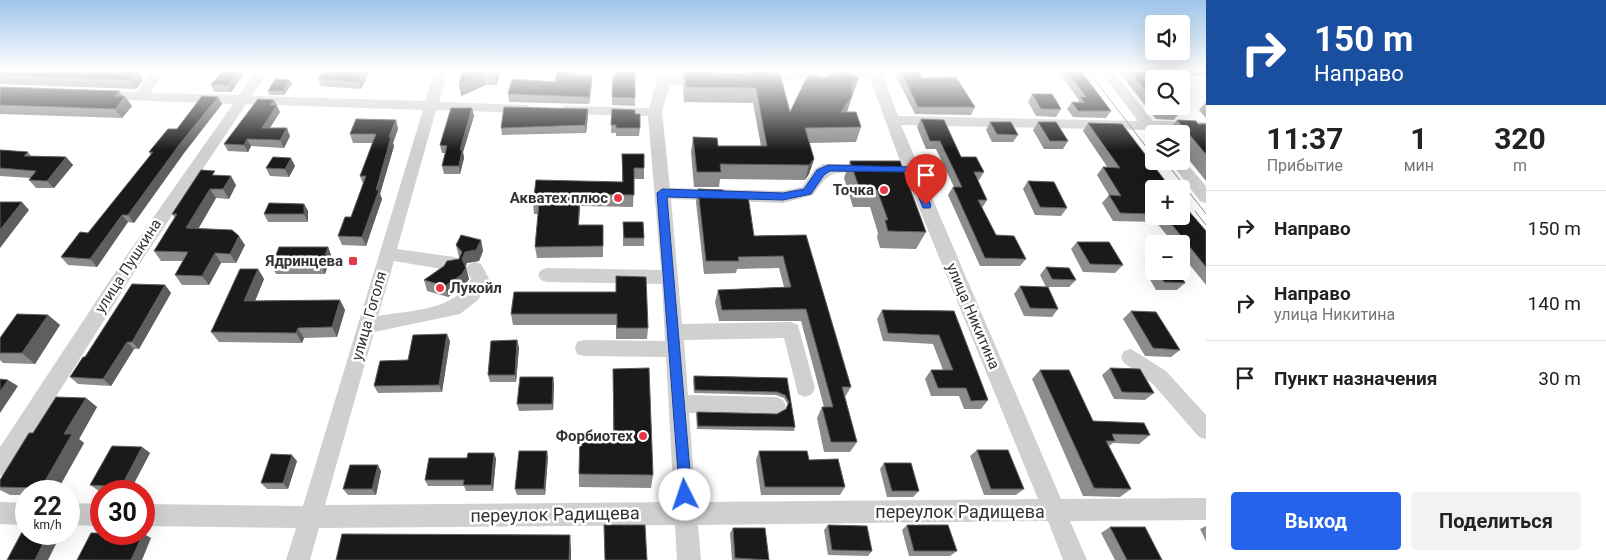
<!DOCTYPE html>
<html lang="ru">
<meta charset="utf-8">
<style>
body{margin:0;font-family:Roboto,sans-serif;background:#f2f2f2;color:#222;height:100vh;display:flex;flex-direction:column;font-size:19px;white-space:nowrap}
*{box-sizing:border-box;margin:0}
p{font-size:16px;color:#767676}
.icon{flex:none;width:28px;height:28px;fill:none;stroke:currentColor;stroke-width:2;stroke-linecap:round;stroke-linejoin:round}
.map{position:relative;flex:1;overflow:hidden}
.details{display:flex;flex-direction:column;background:#fff;width:400px}
.details>*{flex:none}
.guide{background:#1a4fa0;color:#fff;overflow:hidden}
.buttons{position:absolute;left:1145px;top:15px;display:grid;gap:10px}
.buttons a{display:grid;place-items:center;width:45px;height:45px;border-radius:5px;background:#fff;box-shadow:0 5px 20px #0002;font-size:25px}
.speed{position:absolute;left:15px;top:480px;display:flex;gap:10px;font-size:25px;font-weight:700;text-align:center}
.speed>*{display:grid;place-content:center;width:65px;height:65px;border-radius:50%;background:#fff;box-shadow:0 5px 20px #0002;line-height:1}
.speed small{font-size:12px;font-weight:400}
.speed .limit{border:8px solid #d22;background:#fff;color:#111}
.pin{position:absolute;display:grid;place-items:center;width:42px;height:42px;color:#fff;margin:-51px -21px;border-radius:50% 50% 50% 0;rotate:-45deg;box-shadow:0 0 5px #0007}
.pin .icon{rotate:45deg}
.me{position:absolute;width:55px;margin:-28px;rotate:356deg;stroke-linejoin:round;filter:drop-shadow(0 0 4px #0008)}
.turn{display:flex;align-items:center;gap:18px;height:105px;padding:0 25px;font-size:22px}
.turn .icon{width:65px;height:65px;stroke-width:2.5}
.turn b{display:block;font-size:35px;line-height:42px}
.eta{display:flex;justify-content:space-evenly;align-items:center;height:85px;text-align:center}
.eta b{font-size:30px;font-weight:700;line-height:35px}
.cta{display:flex;gap:10px;margin-top:auto;padding:10px 25px}
.cta a{flex:1;height:58px;border-radius:5px;background:#2563eb;color:#fff;font-size:20px;font-weight:700;line-height:58px;text-align:center}
.cta a+a{background:#f2f2f2;color:#222}
ul{padding:0;list-style:none}
li{display:flex;align-items:center;gap:15px;height:75px;padding:0 25px;border-top:1px solid #e0e0e0}
li div{flex:1}
li b{display:block;font-size:19px}
li em{font-style:normal}
main{display:flex;flex:1;min-height:0}
.map>svg:first-child{display:block}
.lines{fill:none;stroke-linecap:round;stroke-linejoin:round}
.minor{fill:#d0d0d0;fill-rule:evenodd}
.tram{stroke:#888;stroke-width:1}
.wall{fill:#8c8c8c}
.shaded-wall{fill:#5f5f5f}
.building{fill:#1a1a1a;stroke:#5f5f5f}
.route{fill:#2563eb;stroke:#184099}
.poi-dot{fill:#e63946;stroke:#fff;stroke-width:2}
.labels{text-anchor:middle;dominant-baseline:central;stroke-width:5;stroke-linejoin:round;paint-order:stroke}
.poi-label{font-size:15px;font-weight:bold;fill:#333;stroke:#fff;text-anchor:end}
.street-label{font-size:15px;fill:#333;stroke:#fff}
.near-street-label{font-size:18px;fill:#333;stroke:#fff}
</style>
<main>
<div class="map">
<svg width="1206" height="560" viewBox="0 0 1206 560">
<rect width="100%" height="100%" fill="#fff"/>
<g class="lines">
<path class="minor" d="M153,71H166L150,93L239,95L256,71H269L252,96L425,101L434,71H448L439,102L527,105L534,109L527,113L436,110L397,249L454,257L460,259L463,264L460,269L454,271L394,261L378,316C411,310 455,311 471,279L466,269L469,264L475,262L481,264L489,279L478,300L460,314L374,332L325,505L674,502L666,357L584,356L577,354L575,348L577,342L584,340L665,341L662,284L547,282L541,280L538,275L541,270L547,268L661,270L648,116L565,114L558,110L565,106L649,108L657,81L656,71H670V77L706,75L713,79L706,83L670,85L662,112L670,188L783,191L802,187L815,169L823,164H869L874,165L877,169L874,173L869,174C835,173 833,166 813,195L783,203L671,199L682,324L791,322L798,325L815,388L812,394L805,397L798,394L784,338L684,340L688,395L776,397L783,400L786,406L783,412L776,415L689,413L696,502L1038,499L903,169L869,76L757,81L750,77L757,73L881,71L898,116L1138,121L1100,71H1113L1153,121L1206,122V132L1160,130L1158,134L1153,136L1145,130L901,125L1061,499L1206,498V520L1070,521L1087,560H1063L1048,521L698,525L701,560H677L675,525L319,528L310,560H286L296,528L144,526V504L303,506L423,110L246,104L135,271L8,473L0,476V447L122,262L233,104L98,99L91,95L98,91L137,92Z
M1181,157L1206,186V203L1200,201L1170,161H1181Z
M1131,349L1166,371L1206,415V439L1199,437L1152,383L1124,363L1121,357L1124,351Z
M0,502L26,503V525L0,524Z
M69,503L101,504V526L69,525Z"/>
<path class="tram" d="M1088,71L1154,157
M1165,161L1206,214
M1195,211L1206,225"/>
</g>
<path class="wall" d="M0,71L143,80L136,89L0,84Z
M222,71H246L231,92H214L211,85Z
M370,71L361,89L321,86L318,79Z
M463,71H500L497,85H486L461,96Z
M615,71H635V106L612,105L613,76H615Z
M681,71H718V73L744,74L745,72H738V71H772L790,112L825,78H859L847,112L861,127L856,142L809,143L814,159L809,174L805,180L720,179L719,187H694L691,152L693,137L718,146H761L753,103L684,102L683,86L684,74L681,75Z
M898,71H919L922,78L975,107L971,115L915,114L896,76Z
M1058,71H1081L1111,111L1106,118L1073,117L1067,109L1072,102L1077,103L1079,100Z
M1118,71H1153L1154,106H1176L1180,112L1174,120L1156,119Z
M1176,71H1206V76L1180,75Z
M576,75H592V83L589,104L509,102L508,94L555,82Z
M290,80L292,84L284,95H269L268,91Z
M0,87L119,91L122,96L132,106L122,118L0,114Z
M1032,94L1061,109L1056,117L1036,116L1028,102Z
M218,97L222,104L184,153L134,223L128,222L97,267L68,265L61,257L88,233L151,155L149,152Z
M274,100L280,112L270,128L290,136L284,148L251,146L248,152L228,151L224,144Z
M1206,102V118L1199,110Z
M472,108L474,116L463,152L464,158L460,174H444L442,166L445,153H442L440,145Z
M588,109V116L586,133L502,135L501,128Z
M612,109L635,114L640,128L639,136H616V133H611Z
M921,119L961,157L984,172L979,180H977L987,200L982,208L996,235L1026,259L1020,266H980L948,195L953,187H954L936,149H926L917,127Z
M396,120L398,129L393,143L394,146L380,194L382,199L366,246L342,245L338,236L351,217L363,184L360,176L373,143H353L350,134Z
M1177,120L1198,124H1206V181L1181,150V134H1168L1167,132Z
M990,122L1018,135L1013,142H992L986,130Z
M1038,122L1068,141L1063,149H1044L1033,130Z
M1088,123L1154,189V216H1181L1187,209L1206,231V285L1181,254V244H1174L1156,222L1113,221L1102,203L1109,195L1097,175L1103,167L1108,168L1083,131Z
M0,150L28,152L31,156L66,157L73,165L54,188H36L29,180L31,178L0,176Z
M622,154L644,168V179H634L633,207L580,206L579,225H603V257L537,258L535,247L538,214H534L533,203L622,182Z
M850,161L926,232L916,249L880,248L877,237L878,233L870,207H853L844,178Z
M295,166L289,177L270,176L266,168Z
M217,175L236,185L229,199L216,198L198,229L245,245L236,263H221L209,285H182L175,275L183,261H161L154,251L175,218L172,214Z
M1028,181L1067,208L1061,216L1035,215L1023,189Z
M698,189L724,196L754,236L806,235L851,387L845,397L857,442L850,452H824L817,418L822,407H824L801,321H719L715,302L718,290L784,287L779,268L737,269L736,273L704,274L696,202Z
M304,204L308,211V222H268L264,214Z
M623,222L644,238V246H623Z
M481,240L483,251L479,261L467,263L466,267L469,279L464,286L448,297L427,291L424,280L459,259V257L456,245Z
M1077,242L1123,265L1115,273L1083,272L1071,249Z
M328,247L331,255L325,274H276L272,266Z
M1152,264H1154V271H1178L1185,283L1177,290H1156L1145,271Z
M1046,267L1076,280L1069,287H1046L1040,275Z
M258,269L264,279L255,301L340,300L345,310L337,337L304,338L302,343L219,342L211,332Z
M165,285L171,293L139,349H134L111,386L78,384L70,377L85,357Z
M1020,286L1058,309L1052,317L1024,316L1014,294Z
M616,292L648,328L647,339H616V325H513L511,314Z
M882,310L954,311L988,400L981,409H964L959,396H931L925,379L931,370H943L933,344L883,341L877,319Z
M1131,311L1180,350L1171,357L1145,356L1123,319Z
M48,315L60,325L35,364L3,363L0,360V338Z
M517,340L519,348L516,382H490L488,375Z
M450,341L442,392L378,393L374,386L408,360Z
M1110,368L1154,393L1145,400L1114,399L1102,375Z
M613,369L653,475L651,488L579,487V474L613,433Z
M1040,370L1093,421L1150,435L1139,444L1113,443L1109,446L1131,489L1120,497L1083,496L1032,379Z
M694,376L787,378L795,427L794,431L697,429L696,415L697,412L777,414L786,410L788,405L784,398L776,395L694,393L693,380Z
M554,384L553,410L519,411L517,404Z
M86,398L97,407L79,439L84,443L57,491H26V495H10L0,490V480L33,433Z
M142,447L150,453L130,491H99L90,485Z
M977,450L1024,489L1016,495H984L970,456Z
M759,451L845,487L840,495H761L756,460Z
M494,453L496,459L493,491H466L464,486H428L425,480Z
M548,457L545,495H517L515,489Z
M297,461L288,489H267L261,483Z
M884,463L919,491L913,497H887L880,469Z
M381,471L376,495H348L343,489Z
M828,525L872,551L868,556L828,555L824,530Z
M907,525L957,551L950,556H909L902,530Z
M1206,526V541L1200,529Z
M1110,527L1162,560H1115L1101,533Z
M733,528L769,560H732L730,533Z"/>
<path class="shaded-wall" d="M137,71H138L143,80L136,89L130,80Z
M238,71H246L231,92L228,85Z
M364,71H370L361,89L358,82Z
M496,71H500L497,85L495,73Z
M484,73L486,85L461,96L459,84Z
M592,75V83L589,104V97Z
M859,78L853,93L846,100L852,85Z
M290,80L292,84L284,95L283,91Z
M119,91L124,99L125,96L132,106L122,118L115,109V96Z
M852,96L847,111L836,127L841,112Z
M218,97L222,104L184,153L134,223L128,215L179,145Z
M274,100L280,112L265,135L262,128L270,105Z
M472,108L474,116L463,152L464,158L460,174L459,166L460,150Z
M588,109V116L586,133L585,125Z
M396,120L398,129L393,143L394,146L380,194L382,199L366,246L362,237L389,137Z
M287,128L290,136L284,148L280,140Z
M247,139L251,146L248,152L244,145Z
M66,157L73,165L54,188L47,181Z
M291,158L295,166L289,177L285,169Z
M814,159L809,174L805,180L809,165Z
M231,176L236,185L229,199L223,189Z
M210,189L216,198L193,238L186,228Z
M580,194V206L578,236V225Z
M22,202L29,210L0,248V230Z
M304,204L308,211V222L304,214Z
M122,215L128,222L97,267L90,259Z
M239,236L245,245L236,263L230,254Z
M481,240L483,251L479,261L467,263L464,270L462,259L465,252Z
M328,247L331,255L325,274L321,266Z
M215,253L221,263L209,285L202,276Z
M466,268L469,279L464,286L448,297L445,286Z
M258,269L264,279L251,311L244,301Z
M165,285L171,293L139,349L132,342Z
M340,300L345,310L337,337L332,327Z
M48,315L60,325L35,364L22,353Z
M298,328L304,338L302,343L296,333Z
M447,334L450,341L442,392L439,385Z
M517,340L519,348L516,382L515,375Z
M127,342L134,349L111,386L103,379Z
M553,377L554,384L553,410L552,404Z
M8,380L18,386L0,413V392Z
M86,398L97,407L79,439L84,443L57,491H46L41,488L64,434Z
M142,447L150,453L130,491H127L121,487Z
M547,451L548,457L545,495L544,489Z
M494,453L496,459L493,491L491,485Z
M292,455L297,461L288,489L283,483Z
M378,465L381,471L376,495L372,489Z
M48,534H52L59,538L48,560H35Z
M143,534H144L151,538L142,560H131Z
M570,535L571,548V560H569Z"/>
<path class="building" d="M0,71H137L130,80L0,75Z
M222,71H238L228,85H211Z
M323,71H364L358,82L318,79Z
M463,71H496L495,73H484L459,84Z
M557,71H575V75H592L589,97L508,94L512,79L555,82Z
M616,71H635V98L612,97L613,76H616Z
M684,71H718V73L748,74L746,71H772L773,74H780L790,112L806,79L812,75L825,78L836,71H843L859,78L852,85V96L841,112H856L861,127L805,128L814,159L809,165L720,164L721,172H697L693,137L717,138L718,146H767L756,88L686,87Z
M901,71H919L922,78L956,77L975,107H918Z
M1067,71H1081L1111,111H1078L1072,102L1085,103L1080,97H1086Z
M1130,71H1153L1160,79H1154V100Z
M275,79L290,80L283,91H268Z
M0,87L119,91L115,96H125L115,109L0,105Z
M1032,94H1052L1061,109H1041Z
M202,96L218,97L179,145L128,215H122L90,259L61,257L80,232L88,233L153,152H149L168,129H177Z
M258,99L274,100L270,105H277L262,128H287L280,140L247,139L244,145L224,144Z
M1159,106H1176L1180,112L1163,111Z
M504,107L588,109L585,125L501,128Z
M451,108H472L460,150H462L459,166H442L447,146L440,145Z
M612,109L635,110V114H640V128H616V125H611Z
M356,119L396,120L389,137H391L376,190H379L362,237L338,236L345,217H351L366,176H360L376,134H350Z
M921,119L944,120L961,157H976L984,172H974L987,200H978L996,235L1014,236L1026,259L985,258L953,187H962L940,141H930Z
M1177,120L1196,121L1198,124H1206V154Z
M990,122H1011L1018,135L997,134Z
M1038,122H1056L1068,141H1050Z
M1088,123L1122,124L1166,182L1172,189H1154V214L1120,213L1109,195L1121,196L1103,167L1120,168Z
M0,150L28,152L24,156L66,157L47,181L29,180L36,171L0,168Z
M622,154H644V168H634V195L580,194L578,225H603V246L535,247L539,203H533L536,180L623,182Z
M273,157L291,158L285,169L266,168Z
M850,161H900L926,232L888,231L885,220H888L877,190H860Z
M201,170L215,171L212,175L231,176L223,189H210L186,228L232,230L239,236L230,254L215,253L202,276L175,275L188,252L154,251L177,214H172Z
M1028,181L1054,182L1067,208L1040,207Z
M698,189L723,190L724,196H748L754,236L806,235L851,387H842L857,442H831L822,407H833L806,309L722,310L718,290L791,287L783,256L738,257L739,261H706Z
M1181,198L1185,202L1187,209L1206,231V267L1165,216H1181Z
M0,202H22L0,230Z
M269,203L304,204V214H264Z
M623,222H643L644,238H624Z
M461,235L481,240L476,250L465,252L462,259L466,268L461,275L445,286L424,280L444,266L447,261L459,259L462,252L456,245Z
M1077,242H1109L1123,265L1090,264Z
M279,247H328L321,266H272Z
M1046,267L1069,268L1076,280L1052,279Z
M240,269H258L244,301L340,300L332,327L298,328L296,333L211,332Z
M1157,271H1178L1185,283L1164,282Z
M616,276L646,277L648,328H617V314H511L514,292H616Z
M132,284L165,285L132,342H127L103,379L70,377L83,357H85Z
M1020,286L1048,287L1058,309L1030,308Z
M882,310L954,311L988,400L971,401L966,388H938L931,370H953L939,335L888,333Z
M1131,311L1156,312L1180,350L1153,348Z
M17,314L48,315L22,353H0V338Z
M447,334L439,385L374,386L380,361L408,360L413,335Z
M517,340L515,375H488L491,341Z
M649,368L653,475L579,474L580,432L614,433L613,369Z
M1110,368L1140,369L1154,393L1122,392Z
M1040,370H1069L1093,421L1144,423L1150,435L1112,434L1115,441H1106L1131,489L1094,488Z
M694,376L787,378L795,427L698,426L697,412L777,414L786,409L789,402L785,395L777,392L695,390Z
M520,377H553L552,404H517Z
M0,379L8,380L0,392Z
M56,397L86,398L64,434H72L41,488L0,487V480L29,433H33Z
M112,446L142,447L121,487L90,485Z
M977,450H1008L1024,489H991Z
M519,451H547L544,489H515Z
M759,451H807L809,460L838,459L845,487H765Z
M468,453H494L491,485H463L464,480H425L429,458H467Z
M271,454L292,455L283,483H261Z
M884,463H911L919,491H892Z
M350,465H378L372,489H343Z
M604,525H645L647,560H605Z
M828,525L867,526L872,551L832,550Z
M907,525H948L957,551H914Z
M1110,527H1145L1162,560H1127Z
M733,528H765L769,560L735,558Z
M22,532H26V534H48L35,560H7Z
M91,533H101V534H143L131,560H77Z
M342,534L570,535L569,560H336Z"/>
<linearGradient id="sky" x2="0" y2="1"><stop stop-color="#9ec6ea"/><stop offset="0.47" stop-color="#fff"/><stop offset="1" stop-color="#fff" stop-opacity="0"/></linearGradient>
<rect width="1206" height="150" fill="url(#sky)"/>
<path class="route" d="M828,165L915,167L931,205L930,208H923L908,172L830,171L824,175L811,194L783,200L667,197L692,495L690,500L685,502L680,500L657,193L662,189L783,193L804,189L817,170Z"/>
<g class="poi-dot">
<circle cx="884" cy="190" r="5"/>
<circle cx="618" cy="198" r="5"/>
<rect x="348" y="256" width="10" height="10" rx="2.5"/>
<circle cx="440" cy="288" r="5"/>
<circle cx="643" cy="436" r="5"/>
</g>
<g class="labels">
<g class="poi-label">
<text x="874" y="190">Точка</text>
<text x="608" y="198">Акватех плюс</text>
<text x="343" y="261">Ядринцева</text>
<text x="450" y="288" text-anchor="start">Лукойл</text>
<text x="633" y="436">Форбиотех</text>
</g>
<g class="street-label">
<text transform="translate(128 266) rotate(-57)">улица Пушкина</text>
<text transform="translate(369 316) rotate(-74)">улица Гоголя</text>
<text transform="translate(973 316) rotate(67)">улица Никитина</text>
</g>
<g class="near-street-label">
<text x="960" y="511">переулок Радищева</text>
<text transform="translate(555 514) rotate(-1)">переулок Радищева</text>
</g>
</g>
</svg>
<div class="buttons">
<a><svg class="icon" aria-label="sound" viewBox="0 0 24 24"><path d="M4 9h4l5-4v14l-5-4H4zM17 9q2 3 0 6"/></svg></a>
<a><svg class="icon" aria-label="search" viewBox="0 0 24 24"><circle cx="10" cy="10" r="6"/><path d="M15 15l6 6"/></svg></a>
<a><svg class="icon" aria-label="layers" viewBox="0 0 24 24"><path d="M12 4l9 5-9 5-9-5zM3 14l9 5 9-5"/></svg></a>
<a>+</a>
<a>−</a>
</div>
<div class="speed"><div>22<small>km/h</small></div><div class="limit">30</div></div>
<div class="pin" style="left:926px;top:205px;background:#d93025"><svg class="icon" aria-label="arrive" viewBox="0 0 24 24"><path d="M6 21V4h12l-3 4 3 4H6"/></svg></div>
<svg class="me" style="left:685px;top:495px" viewBox="-20 -20 40 40"><circle r="19" fill="#fff"/><path d="M0-13L10 11 0 6-10 11z" fill="#2563eb"/></svg>
</div>
<section class="details">
<div class="guide">
<div class="turn"><svg class="icon" aria-label="right" viewBox="0 0 24 24"><path d="M7 20v-9h11M14 6l5 5-5 5"/></svg><div><b>150 m</b>Направо</div></div>
</div>
<div class="eta">
<div><b>11:37</b><p>Прибытие</p></div>
<div><b>1</b><p>мин</p></div>
<div><b>320</b><p>m</p></div>
</div>
<ul>
<li><svg class="icon" aria-label="right" viewBox="0 0 24 24"><path d="M7 20v-9h11M14 6l5 5-5 5"/></svg><div><b>Направо</b></div><em>150 m</em></li>
<li><svg class="icon" aria-label="right" viewBox="0 0 24 24"><path d="M7 20v-9h11M14 6l5 5-5 5"/></svg><div><b>Направо</b><p>улица Никитина</p></div><em>140 m</em></li>
<li><svg class="icon" aria-label="arrive" viewBox="0 0 24 24"><path d="M6 21V4h12l-3 4 3 4H6"/></svg><div><b>Пункт назначения</b></div><em>30 m</em></li>
</ul>
<div class="cta"><a>Выход</a><a>Поделиться</a></div>
</section>
</main>
